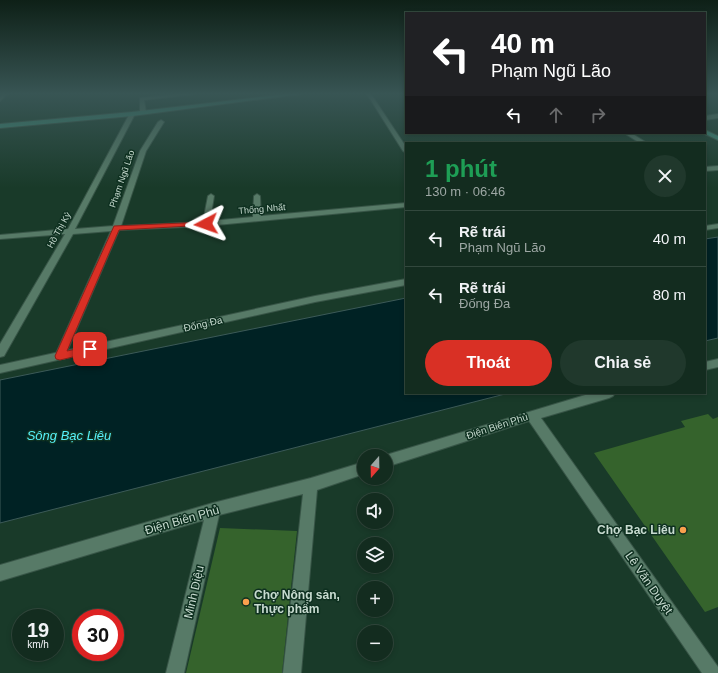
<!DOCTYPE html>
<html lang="vi">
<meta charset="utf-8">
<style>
body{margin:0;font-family:Arial,sans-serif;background:#20382c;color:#f1f3f6;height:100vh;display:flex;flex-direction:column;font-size:15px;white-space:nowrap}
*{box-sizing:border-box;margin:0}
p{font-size:13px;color:#9da7a4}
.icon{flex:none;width:22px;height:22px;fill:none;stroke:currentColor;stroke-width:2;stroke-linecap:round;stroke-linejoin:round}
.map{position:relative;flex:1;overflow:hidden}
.drawer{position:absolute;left:405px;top:142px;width:301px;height:252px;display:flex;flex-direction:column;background:#132c1f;border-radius:0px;box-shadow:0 2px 6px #0003,0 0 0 1px #32483d}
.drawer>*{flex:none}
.hud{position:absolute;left:405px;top:12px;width:301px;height:122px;border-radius:0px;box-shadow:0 2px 6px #0003,0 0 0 1px #32483d;background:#202124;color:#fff;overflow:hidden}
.needle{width:26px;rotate:200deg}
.fabs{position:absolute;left:357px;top:449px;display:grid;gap:8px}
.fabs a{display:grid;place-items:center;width:36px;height:36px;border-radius:50%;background:#132c1f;box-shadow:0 2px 6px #0003,0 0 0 1px #32483d;font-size:20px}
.speed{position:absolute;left:12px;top:609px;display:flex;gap:8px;font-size:20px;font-weight:700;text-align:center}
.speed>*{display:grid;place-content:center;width:52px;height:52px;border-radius:50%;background:#132c1f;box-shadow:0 2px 6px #0003,0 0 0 1px #32483d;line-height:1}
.speed small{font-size:10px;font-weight:400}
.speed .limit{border:6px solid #d22;background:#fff;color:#111}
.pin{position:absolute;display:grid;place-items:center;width:34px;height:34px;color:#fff;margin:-17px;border-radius:8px;box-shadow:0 2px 6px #0006}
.me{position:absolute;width:44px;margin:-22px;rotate:266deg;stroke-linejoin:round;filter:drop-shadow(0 0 3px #0008)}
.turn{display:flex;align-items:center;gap:14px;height:84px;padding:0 20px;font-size:18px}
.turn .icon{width:52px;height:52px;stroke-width:2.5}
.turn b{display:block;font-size:28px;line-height:34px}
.lanes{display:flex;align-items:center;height:38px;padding:0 20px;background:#0003;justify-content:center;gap:20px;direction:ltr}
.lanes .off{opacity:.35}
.round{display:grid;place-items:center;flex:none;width:42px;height:42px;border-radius:21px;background:#20382c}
.headline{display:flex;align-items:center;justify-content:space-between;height:68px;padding:0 20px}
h1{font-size:24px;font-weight:600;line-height:30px;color:#1e9e55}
.button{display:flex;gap:8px;margin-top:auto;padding:8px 20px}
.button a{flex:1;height:46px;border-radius:24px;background:#d93025;color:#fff;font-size:16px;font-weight:600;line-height:46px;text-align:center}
.button a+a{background:#20382c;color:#f1f3f6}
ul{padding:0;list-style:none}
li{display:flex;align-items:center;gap:12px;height:56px;padding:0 20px;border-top:1px solid #32483d}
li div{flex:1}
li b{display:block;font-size:15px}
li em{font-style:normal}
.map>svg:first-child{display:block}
.water{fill:#002224;stroke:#3c5a58}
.building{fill:#35632c}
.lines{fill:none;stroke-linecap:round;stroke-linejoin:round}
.minor-casing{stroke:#385547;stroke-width:2}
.tertiary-casing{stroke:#385547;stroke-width:2}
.secondary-casing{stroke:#385547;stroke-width:2}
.minor{fill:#577a67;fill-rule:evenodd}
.tertiary{fill:#577a67;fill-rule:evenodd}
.secondary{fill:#3e8b77;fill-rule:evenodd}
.route{fill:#d93025;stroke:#8d1f18}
.poi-dot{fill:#f9a04d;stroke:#0e3020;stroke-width:1.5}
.labels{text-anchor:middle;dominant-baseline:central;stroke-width:3;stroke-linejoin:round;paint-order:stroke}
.far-street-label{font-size:9px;fill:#c8dbd0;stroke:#0e3020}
.street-label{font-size:10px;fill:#c8dbd0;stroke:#0e3020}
.near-street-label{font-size:12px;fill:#c8dbd0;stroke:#0e3020}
.near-poi-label{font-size:12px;font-weight:bold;fill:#c8dbd0;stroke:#0e3020;text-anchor:end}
.near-water-label{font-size:13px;font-style:italic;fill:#56f0f8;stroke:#0e3020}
</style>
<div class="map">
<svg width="718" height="673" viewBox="0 0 718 673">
<rect width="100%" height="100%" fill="#193a29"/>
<path class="water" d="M718,237V338L705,341V239Z
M406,298V393H509L0,523V380Z"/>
<path class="building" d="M708,414L713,419L718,417V607L705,612L594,453L685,427L681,421Z
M220,528L297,531L282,673H186Z"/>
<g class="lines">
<defs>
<path id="minor" d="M3,94H8L0,101V97Z
M176,94H194L144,100L146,112L143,114L140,112V98Z
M367,94H371L406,147V153L403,151Z
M130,113L135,114L75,229L113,226L140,151L158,122L161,120L164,122L146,151L121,226L203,222L208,196L211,194L214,196L210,221L253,217L254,196L257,194L260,196L261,216L406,203V207L206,226L119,230L65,356L64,359H56L55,356L111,231L73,234L4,356L0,357V344L65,234L0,239V235L68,229Z
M718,114V118L705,120V116Z
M624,133H631L647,143H640Z
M718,166V170L705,171V167Z
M718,359V367L705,370V362Z
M592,393H615L613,396L609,398L541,418L718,667V673H702L529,421L386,467V456H383L386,455Z
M364,462V474L317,490L301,673H283L303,494L219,515L184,673H166L204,520L0,581V565L213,503L311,478Z"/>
<path id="tertiary" d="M718,224V228L705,230V226Z
M406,279V285L315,302L0,373V365L315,296Z"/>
<path id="secondary" d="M286,94H301L132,116L0,128V124L132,112Z
M705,130L718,136V140L703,133H705Z"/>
</defs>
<use href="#minor" class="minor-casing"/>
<use href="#tertiary" class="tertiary-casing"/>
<use href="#secondary" class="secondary-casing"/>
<use href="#minor" class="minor"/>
<use href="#tertiary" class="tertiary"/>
<use href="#secondary" class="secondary"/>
</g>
<linearGradient id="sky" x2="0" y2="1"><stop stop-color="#0e2017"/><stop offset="0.5" stop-color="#385554"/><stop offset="1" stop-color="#385554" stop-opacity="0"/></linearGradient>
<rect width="718" height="188" fill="url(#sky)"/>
<path class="route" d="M206,222L209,224L208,225L119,230L67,351L90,346L94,349L90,353L60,360L56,359L55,356L114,226Z"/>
<g class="poi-dot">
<circle cx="683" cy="530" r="4"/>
<circle cx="246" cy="602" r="4"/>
</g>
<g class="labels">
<g class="far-street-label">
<text transform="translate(122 179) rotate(-71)">Phạm Ngũ Lão</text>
<text transform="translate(262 209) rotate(-5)">Thống Nhất</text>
<text transform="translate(59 230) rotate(-61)">Hồ Thị Kỷ</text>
</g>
<g class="street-label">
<text transform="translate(203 324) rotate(-13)">Đống Đa</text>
<text transform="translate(497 426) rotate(-18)">Điện Biên Phủ</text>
</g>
<g class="near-street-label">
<text transform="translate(182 520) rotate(-16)">Điện Biên Phủ</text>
<text transform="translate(649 583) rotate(55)">Lê Văn Duyệt</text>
<text transform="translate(194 592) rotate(-77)">Minh Diệu</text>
</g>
<g class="near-poi-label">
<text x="675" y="530">Chợ Bạc Liêu</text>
<text x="254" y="595" text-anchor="start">Chợ Nông sản,<tspan x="254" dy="14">Thực phẩm</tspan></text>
</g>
<g class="near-water-label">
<text x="69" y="435">Sông Bạc Liêu</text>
</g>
</g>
</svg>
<div class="fabs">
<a><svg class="needle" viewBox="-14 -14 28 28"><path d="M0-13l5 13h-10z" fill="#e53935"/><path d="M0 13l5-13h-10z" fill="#9da7a4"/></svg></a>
<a><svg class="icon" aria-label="sound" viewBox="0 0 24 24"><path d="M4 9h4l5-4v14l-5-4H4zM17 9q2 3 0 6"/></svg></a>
<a><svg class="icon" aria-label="layers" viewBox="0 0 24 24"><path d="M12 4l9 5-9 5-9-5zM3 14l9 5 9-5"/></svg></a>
<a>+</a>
<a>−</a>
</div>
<div class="speed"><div>19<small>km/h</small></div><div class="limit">30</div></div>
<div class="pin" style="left:90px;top:349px;background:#d93025"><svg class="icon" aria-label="arrive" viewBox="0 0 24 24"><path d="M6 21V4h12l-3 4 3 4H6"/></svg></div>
<svg class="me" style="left:206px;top:224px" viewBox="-20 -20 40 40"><path d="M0-17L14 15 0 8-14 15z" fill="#d93025" stroke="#fff" stroke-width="4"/></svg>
<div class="hud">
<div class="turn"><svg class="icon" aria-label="left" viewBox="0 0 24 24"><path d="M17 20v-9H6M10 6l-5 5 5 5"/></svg><div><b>40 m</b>Phạm Ngũ Lão</div></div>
<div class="lanes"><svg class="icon" aria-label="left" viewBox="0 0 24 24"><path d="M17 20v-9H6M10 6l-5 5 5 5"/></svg><svg class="icon off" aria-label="ahead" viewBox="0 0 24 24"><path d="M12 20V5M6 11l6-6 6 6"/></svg><svg class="icon off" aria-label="right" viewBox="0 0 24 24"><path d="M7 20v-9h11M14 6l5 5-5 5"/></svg></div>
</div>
<section class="drawer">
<div class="headline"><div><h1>1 phút</h1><p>130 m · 06:46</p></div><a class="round"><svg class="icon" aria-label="close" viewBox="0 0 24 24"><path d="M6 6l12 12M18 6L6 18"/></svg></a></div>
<ul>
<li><svg class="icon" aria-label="left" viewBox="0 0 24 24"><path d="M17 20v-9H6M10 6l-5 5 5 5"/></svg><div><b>Rẽ trái</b><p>Phạm Ngũ Lão</p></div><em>40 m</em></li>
<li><svg class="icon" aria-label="left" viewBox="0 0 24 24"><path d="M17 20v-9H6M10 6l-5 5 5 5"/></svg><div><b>Rẽ trái</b><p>Đống Đa</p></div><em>80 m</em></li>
</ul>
<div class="button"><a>Thoát</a><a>Chia sẻ</a></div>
</section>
</div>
